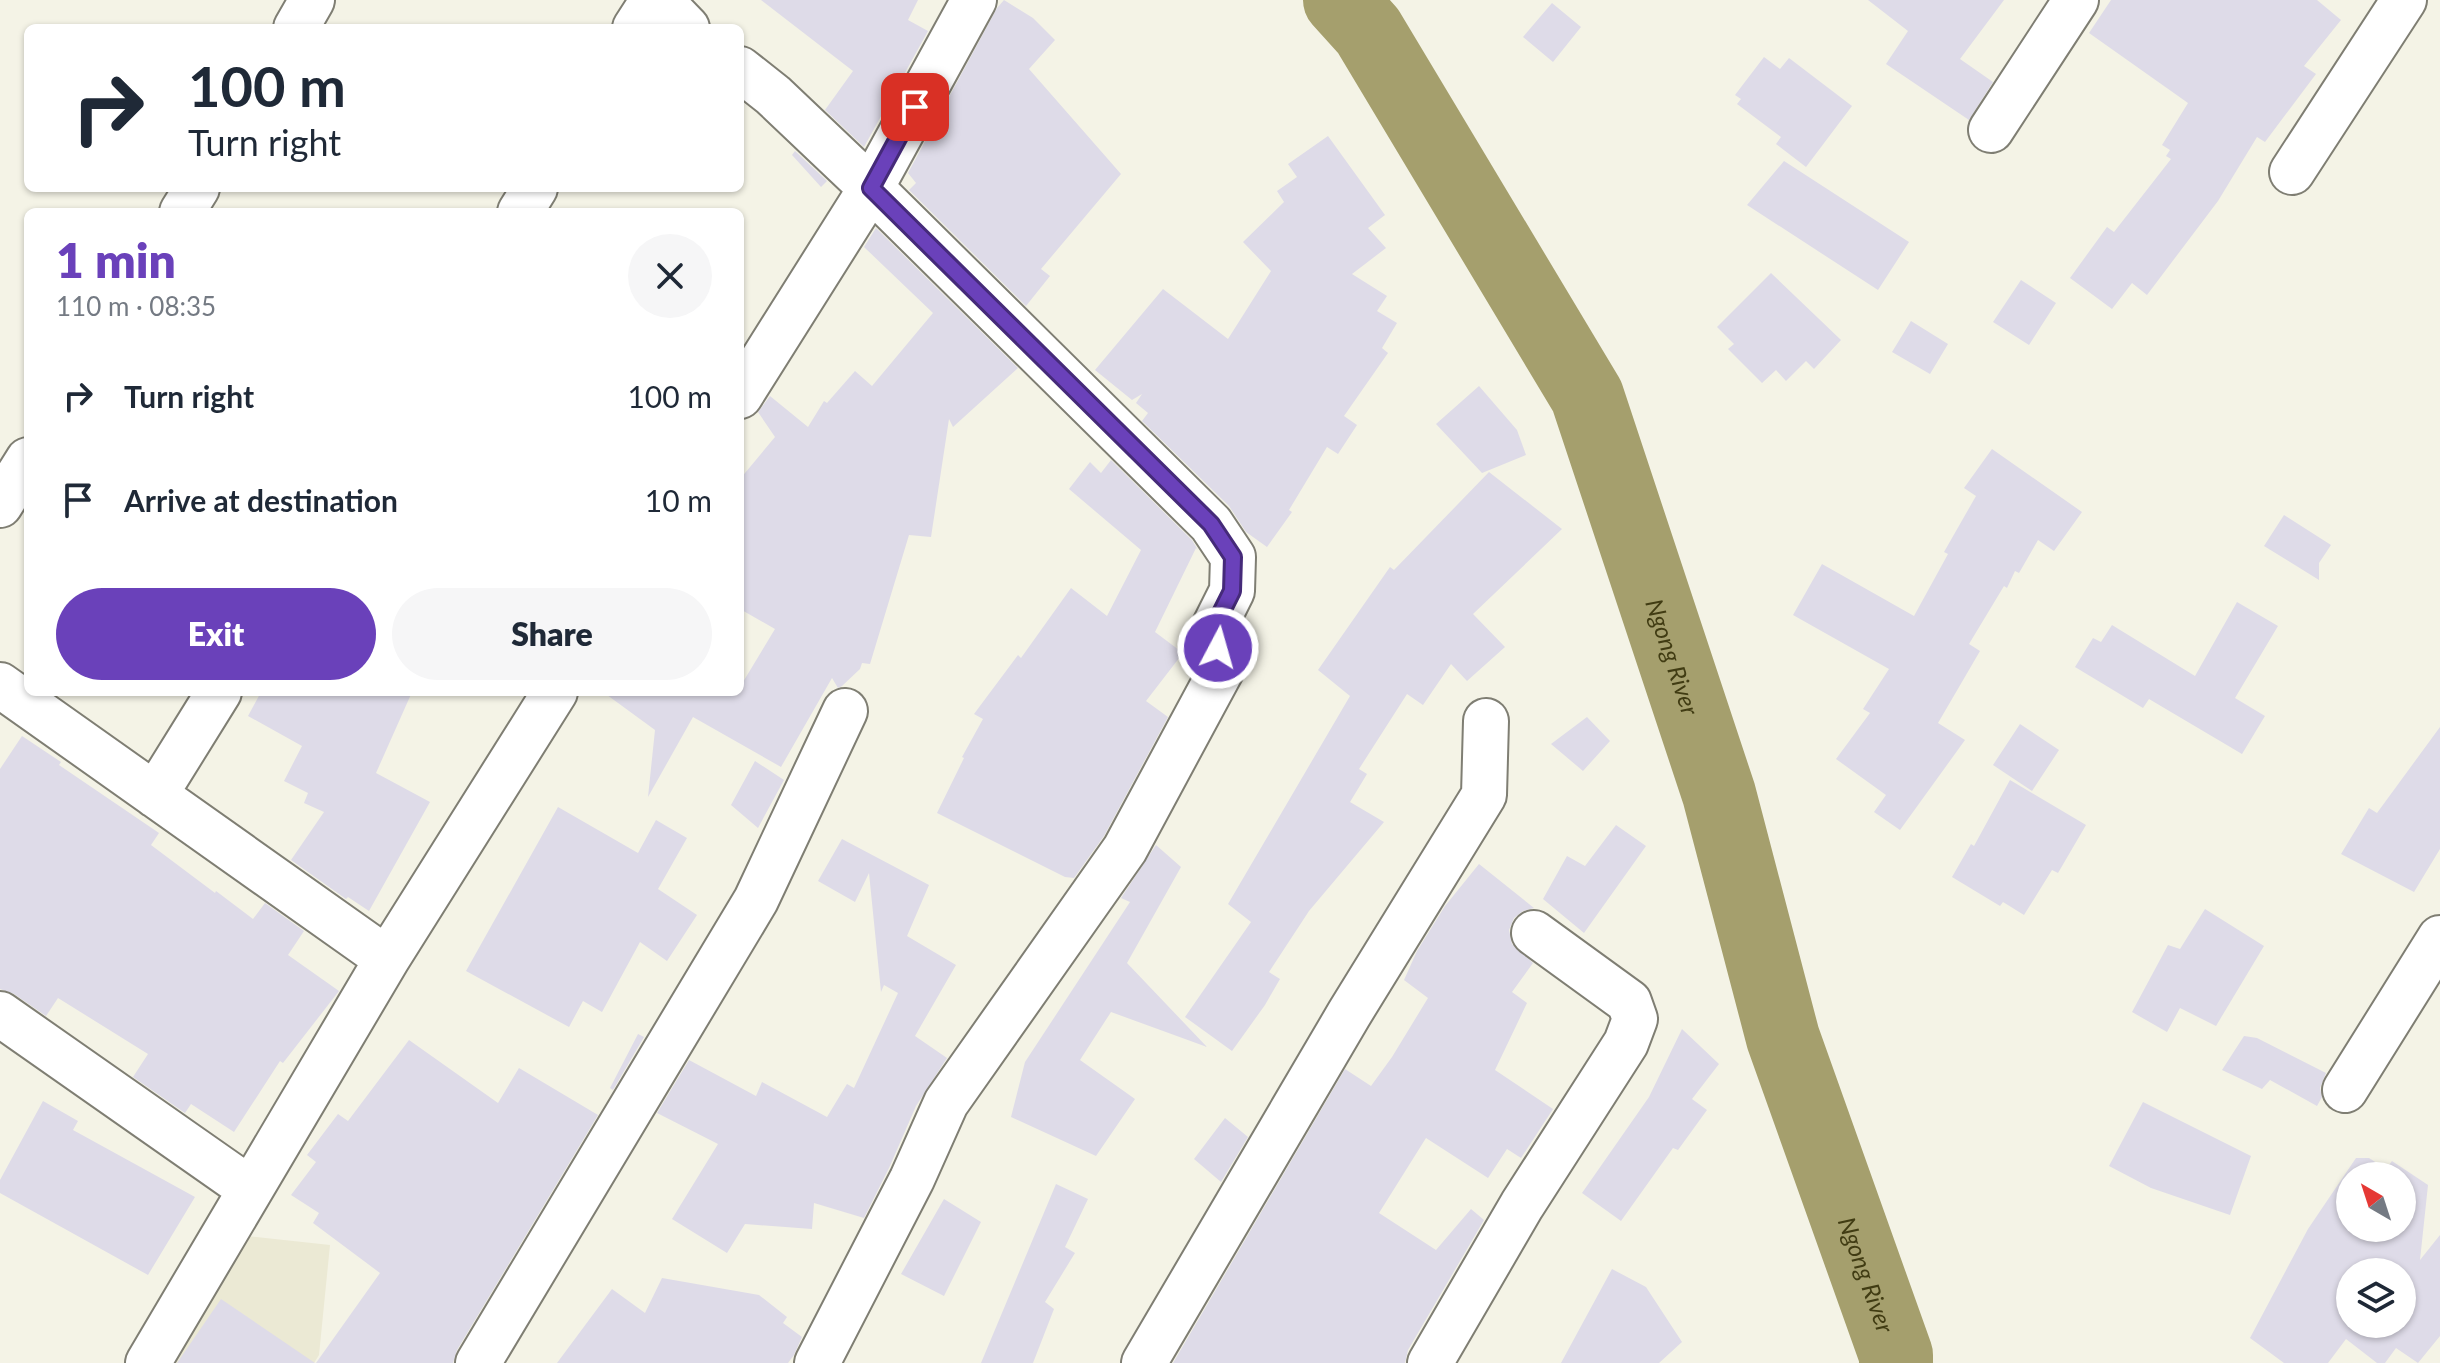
<!DOCTYPE html>
<meta charset="utf-8">
<style>
body{margin:0;font-family:Lato,sans-serif;background:#f6f6f7;color:#1f2937;height:100vh;display:flex;flex-direction:column;font-size:30px;white-space:nowrap}
*{box-sizing:border-box;margin:0}
p{font-size:26px;color:#747a83}
.icon{flex:none;width:44px;height:44px;fill:none;stroke:currentColor;stroke-width:2;stroke-linecap:round;stroke-linejoin:round}
.map{position:relative;flex:1;overflow:hidden}
.panel{position:absolute;left:24px;top:208px;width:720px;height:488px;display:flex;flex-direction:column;background:#fff;border-radius:12px;box-shadow:0 2px 6px #0004}
.panel>*{flex:none}
.hud{position:absolute;left:24px;top:24px;width:720px;height:168px;border-radius:12px;box-shadow:0 2px 6px #0004;background:#fff;color:#1f2937;overflow:hidden}
.needle{width:52px;rotate:321deg}
.fabs{position:absolute;left:2336px;top:1162px;display:grid;gap:16px}
.fabs a{display:grid;place-items:center;width:80px;height:80px;border-radius:50%;background:#fff;box-shadow:0 2px 6px #0004;font-size:40px}
.pin{position:absolute;display:grid;place-items:center;width:68px;height:68px;color:#fff;margin:-34px;border-radius:16px;box-shadow:0 4px 12px #0006}
.me{position:absolute;width:88px;margin:-44px;rotate:6deg;stroke-linejoin:round;filter:drop-shadow(0 0 6px #0008)}
.turn{display:flex;align-items:center;gap:28px;height:168px;padding:0 32px;font-size:36px}
.turn .icon{width:104px;height:104px;stroke-width:2.5}
.turn b{display:block;font-size:56px;line-height:68px}
.round{display:grid;place-items:center;flex:none;width:84px;height:84px;border-radius:42px;background:#f6f6f7}
.overview{display:flex;align-items:center;justify-content:space-between;height:136px;padding:0 32px}
h1{font-size:48px;font-weight:800;line-height:60px;color:#6a41ba}
.primary-button{display:flex;gap:16px;margin-top:auto;padding:16px 32px}
.primary-button a{flex:1;height:92px;border-radius:48px;background:#6a41ba;color:#fff;font-size:32px;font-weight:800;line-height:92px;text-align:center}
.primary-button a+a{background:#f6f6f7;color:#1f2937}
ul{padding:0;list-style:none}
li{display:flex;align-items:center;gap:24px;height:104px;padding:0 32px}
li div{flex:1}
li b{display:block;font-size:30px}
li em{font-style:normal}
.map>svg:first-child{display:block}
.built{fill:#ebe9d4}
.lines{fill:none;stroke-linecap:round;stroke-linejoin:round}
.river{stroke:#a59f6d;stroke-width:74}
.building{fill:#dedbe8;fill-rule:evenodd}
.minor-casing{stroke:#7f7e73;stroke-width:48}
.minor{stroke:#fff;stroke-width:44}
.route-casing{stroke:#452a79;stroke-width:20}
.route{stroke:#6a41ba;stroke-width:14}
.labels{text-anchor:middle;dominant-baseline:central;stroke-width:6;stroke-linejoin:round;paint-order:stroke}
.water-label{font-size:24px;font-style:italic;fill:#413c13;stroke:#fff}
</style>
<div class="map">
<svg width="2440" height="1363" viewBox="0 0 2440 1363">
<rect width="100%" height="100%" fill="#f4f3e6"/>
<path class="built" d="M238,1235L330,1245L319,1355L314,1363H152Z"/>
<g class="lines">
<path class="river" id="s1" d="M1340,0L1368,31L1587,396L1719,794L1783,1038L1896,1355V1363"/>
</g>
<path class="building" d="M761,0H918L908,20L928,31L864,147L825,110L853,71Z
M1004,0L1033,18L1055,40L1029,69L1121,174L1041,269L1050,276L1026,306L909,190L916,183L908,173L997,8Z
M1868,0H2004L1960,59L1993,82L1969,120L1886,64L1908,31Z
M2111,0H2317L2341,20L2304,66L2316,74L2265,142L2257,137L2218,201L2147,295L2132,283L2112,309L2070,278L2107,227L2114,232L2171,159L2166,156L2170,150L2162,145L2188,103L2089,33Z
M1552,3L1581,27L1553,62L1523,37Z
M1764,57L1780,69L1789,58L1852,106L1806,167L1776,144L1781,137L1737,104L1741,99L1735,95Z
M1328,136L1385,215L1368,228L1386,248L1352,274L1387,296L1377,311L1397,323L1382,348L1388,353L1344,416L1357,425L1338,454L1327,447L1289,510L1292,512L1267,547L1246,532L1229,506L1142,421L1148,413L1136,403L1142,394L1132,400L1095,370L1163,289L1228,339L1271,271L1243,242L1284,202L1277,191L1297,177L1288,164Z
M795,151L827,181L821,187L792,155Z
M1784,161L1909,242L1878,290L1747,205Z
M876,228L1018,368L953,427L949,419L931,537L909,535L870,664L862,663L860,669L842,686L838,688L832,678L781,767L693,717L648,797L655,730L603,692H740V687L775,629L740,609V479L775,437L758,412L770,396L808,427L824,401L827,403L855,371L872,386L933,313L864,247Z
M1771,273L1841,340L1814,369L1806,361L1786,381L1776,370L1762,383L1728,349L1734,344L1717,327Z
M2021,280L2056,303L2029,345L1993,322Z
M1911,321L1948,344L1930,374L1892,352Z
M1479,386L1517,430L1526,455L1482,473L1436,424Z
M1992,449L2082,512L2054,551L2038,540L2019,573L2015,571L2007,588L2004,586L1969,644L1980,651L1938,723L1965,740L1900,830L1874,812L1886,795L1836,759L1870,713L1863,709L1889,669L1793,615L1822,564L1914,616L1948,554L1944,552L1976,496L1964,488Z
M1111,460L1192,540L1198,550L1196,548L1155,632L1183,653L1146,701L1168,717L1104,836L1074,878L1065,877L937,813L964,758L962,757L983,719L974,714L1018,655L1021,658L1071,588L1107,616L1141,550L1069,489L1090,462L1101,473Z
M1489,472L1562,529L1473,614L1505,647L1467,681L1451,664L1423,705L1407,694L1359,769L1367,774L1350,802L1384,822L1309,911L1269,972L1280,979L1265,1005L1232,1051L1185,1017L1251,922L1228,904L1350,696L1318,670L1390,567L1394,570Z
M2284,515L2331,545L2319,563V580L2264,546Z
M2237,602L2278,626L2235,698L2265,716L2242,754L2149,699L2143,708L2075,667L2093,638L2101,642L2112,625L2195,676Z
M261,692H412L376,773L430,802L369,911L348,897L346,899L291,860L324,812L304,803L308,793L284,781L302,746L248,716Z
M1587,717L1610,741L1583,771L1551,744Z
M2020,724L2059,750L2032,791L1993,765Z
M2440,727V849L2414,892L2341,854L2369,808L2377,813Z
M22,736L61,762L59,765L159,833L151,845L215,893L216,891L253,919L265,903L304,931L288,955L339,991L283,1063L280,1061L234,1132L191,1104L185,1113L133,1077L148,1054L58,998L46,1016L14,994L0,989V769Z
M755,761L784,780L758,828L731,805Z
M2010,780L2086,825L2058,873L2052,870L2024,915L2003,902L2000,906L1952,877L1971,844L1974,846Z
M558,807L638,853L656,820L687,838L658,889L697,915L667,961L640,942L602,1012L583,1001L569,1027L466,971Z
M1616,825L1646,846L1584,933L1543,899L1567,856L1585,866Z
M842,839L929,885L907,936L956,965L915,1036L947,1058L916,1106L889,1168L864,1218L814,1203L812,1229L745,1224L727,1253L672,1219L718,1144L657,1113L689,1060L756,1096L762,1082L827,1117L847,1084L854,1088L898,993L884,985L881,992L869,873L855,902L818,881Z
M1156,845L1181,867L1127,963L1207,1047L1111,1012L1080,1060L1135,1099L1096,1156L1011,1117L1025,1062L1130,902L1121,898Z
M1479,864L1534,908L1523,911L1514,918L1509,930L1512,944L1533,963L1512,992L1527,1003L1495,1070L1553,1109L1521,1158L1507,1149L1488,1178L1426,1138L1379,1213L1436,1250L1471,1209L1484,1220L1408,1350L1405,1363H1173L1345,1069L1371,1086L1392,1057L1428,998L1404,980L1417,951L1445,906Z
M2205,909L2264,946L2216,1026L2180,1008L2167,1032L2132,1012L2168,945L2180,949Z
M1682,1029L1719,1064L1692,1099L1707,1110L1678,1150L1673,1148L1621,1221L1582,1193L1649,1097Z
M638,1034L644,1037L613,1090L610,1088Z
M2244,1036L2257,1038L2326,1073L2320,1088L2322,1097L2317,1106L2270,1080L2262,1089L2222,1070Z
M409,1040L498,1103L519,1068L598,1115L457,1350L453,1363H316L380,1273L313,1223L319,1213L291,1195L316,1162L307,1155L338,1114L348,1121Z
M43,1101L78,1121L73,1130L195,1197L148,1275L0,1193V1180Z
M2143,1102L2251,1156L2230,1215L2151,1188L2109,1166Z
M1225,1118L1248,1137L1221,1182L1194,1159Z
M2356,1158H2369L2386,1169L2392,1161L2428,1185L2420,1260L2440,1235V1336L2418,1363L2396,1348L2385,1363H2377L2346,1339L2328,1363H2284L2250,1338L2308,1229ZM2350,1176H2402V1228H2350ZM2350,1272H2402V1324H2350Z
M1056,1184L1088,1199L1065,1247L1075,1253L1045,1302L1054,1309L1033,1363H981Z
M944,1199L981,1222L944,1296L901,1274Z
M1612,1269L1646,1287L1682,1342L1659,1363H1561Z
M662,1278L759,1295L787,1317L783,1323L802,1337L794,1355L788,1363H557L612,1289L645,1313Z
M221,1299L315,1363H177Z"/>
<g class="lines">
<defs>
<path id="minor" d="M660,0L687,28
M296,28L312,0
M635,28L653,0
M740,69L773,95L871,188L1211,524L1233,557L1232,591L1213,629L1223,667L1125,849L946,1103L912,1179L817,1363
M1991,130L2076,0
M2292,172L2404,0
M182,212L197,188
M520,212L535,188
M740,396L871,188L974,0
M0,505L28,460
M0,685L387,959
M155,795L219,692
M0,1014L250,1189
M2345,1090L2440,938
M148,1363L387,959L555,692
M478,1363L756,900L845,711
M1144,1363L1349,1014L1484,795L1486,721
M1430,1363L1522,1205L1626,1043L1635,1019L1629,1002L1534,933"/>
</defs>
<use href="#minor" class="minor-casing"/>
<use href="#minor" class="minor"/>
</g>
<g class="lines">
<defs>
<path id="route" d="M915,107L871,188L1211,524L1233,557L1232,591L1213,629L1218,648"/>
</defs>
<use href="#route" class="route-casing"/>
<use href="#route" class="route"/>
</g>
<g class="labels">
<g class="water-label">
<text stroke="none"><textPath href="#s1" startOffset="742">Ngong River</textPath></text>
<text stroke="none"><textPath href="#s1" startOffset="1390">Ngong River</textPath></text>
</g>
</g>
</svg>
<div class="fabs">
<a><svg class="needle" viewBox="-14 -14 28 28"><path d="M0-13l5 13h-10z" fill="#e53935"/><path d="M0 13l5-13h-10z" fill="#747a83"/></svg></a>
<a><svg class="icon" aria-label="layers" viewBox="0 0 24 24"><path d="M12 4l9 5-9 5-9-5zM3 14l9 5 9-5"/></svg></a>
</div>
<div class="pin" style="left:915px;top:107px;background:#d93025"><svg class="icon" aria-label="arrive" viewBox="0 0 24 24"><path d="M6 21V4h12l-3 4 3 4H6"/></svg></div>
<svg class="me" style="left:1218px;top:648px" viewBox="-20 -20 40 40"><circle r="17" fill="#6a41ba" stroke="#fff" stroke-width="3"/><path d="M0-11L8 9 0 5-8 9z" fill="#fff"/></svg>
<div class="hud">
<div class="turn"><svg class="icon" aria-label="right" viewBox="0 0 24 24"><path d="M7 20v-9h11M14 6l5 5-5 5"/></svg><div><b>100 m</b>Turn right</div></div>
</div>
<section class="panel">
<div class="overview"><div><h1>1 min</h1><p>110 m · 08:35</p></div><a class="round"><svg class="icon" aria-label="close" viewBox="0 0 24 24"><path d="M6 6l12 12M18 6L6 18"/></svg></a></div>
<ul>
<li><svg class="icon" aria-label="right" viewBox="0 0 24 24"><path d="M7 20v-9h11M14 6l5 5-5 5"/></svg><div><b>Turn right</b></div><em>100 m</em></li>
<li><svg class="icon" aria-label="arrive" viewBox="0 0 24 24"><path d="M6 21V4h12l-3 4 3 4H6"/></svg><div><b>Arrive at destination</b></div><em>10 m</em></li>
</ul>
<div class="primary-button"><a>Exit</a><a>Share</a></div>
</section>
</div>
